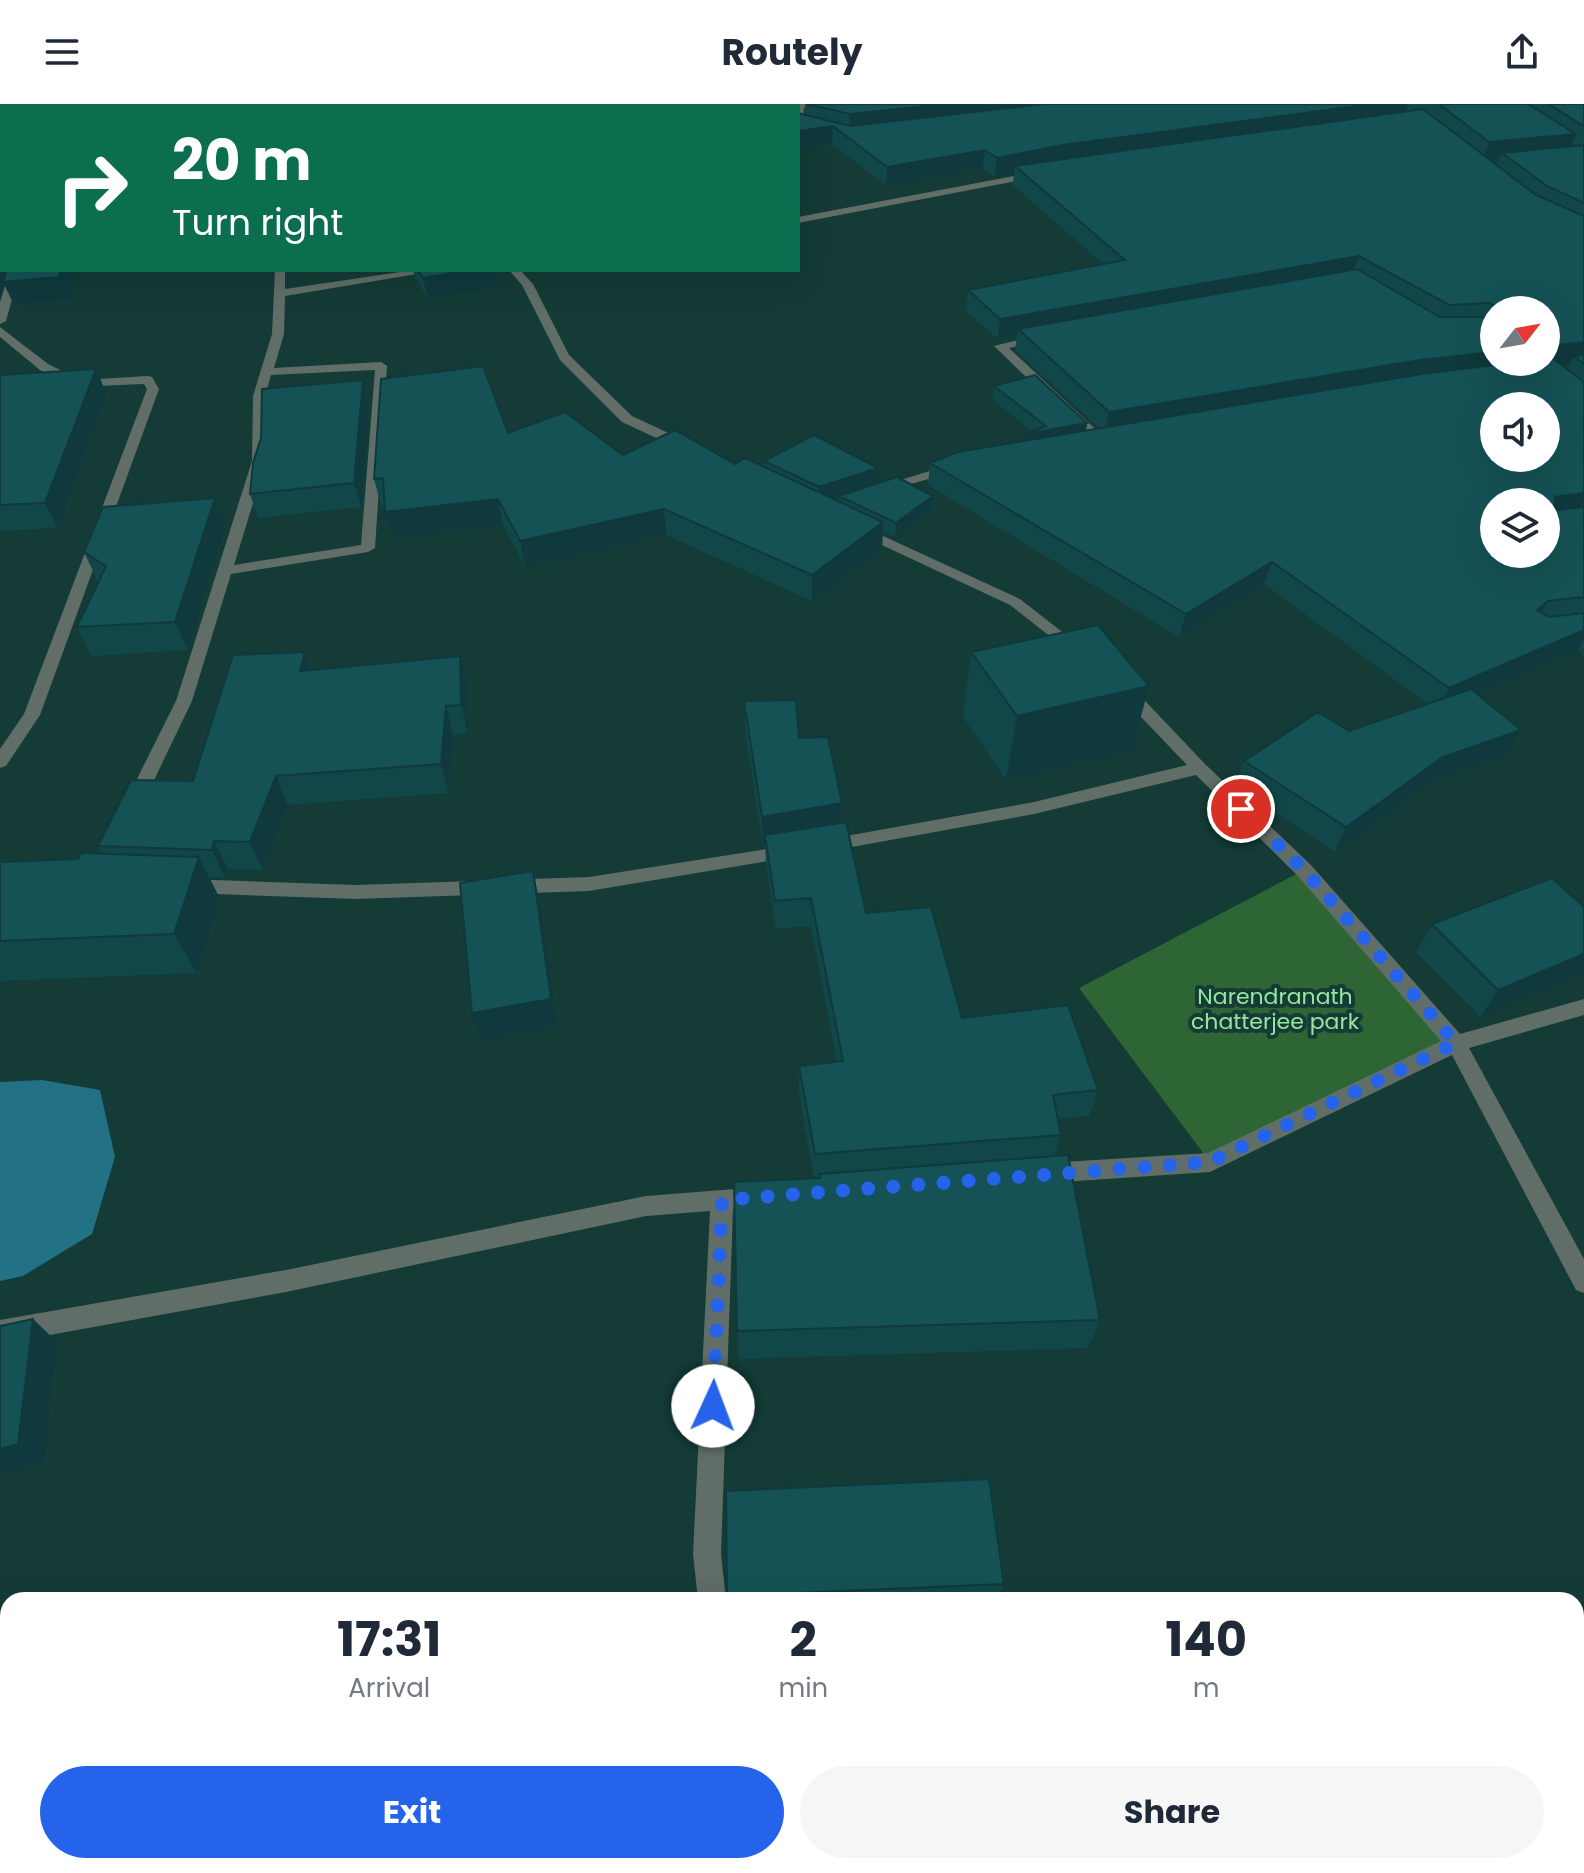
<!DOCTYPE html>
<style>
body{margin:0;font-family:Poppins,sans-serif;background:#f6f6f7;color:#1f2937;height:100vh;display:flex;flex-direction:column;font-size:30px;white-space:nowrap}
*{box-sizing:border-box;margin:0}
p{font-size:26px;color:#747a83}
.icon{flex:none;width:44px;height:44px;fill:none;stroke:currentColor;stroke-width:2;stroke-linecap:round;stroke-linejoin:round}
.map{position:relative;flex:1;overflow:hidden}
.side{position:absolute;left:0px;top:1488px;width:1584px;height:282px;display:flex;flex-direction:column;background:#fff;border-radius:24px 24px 0 0;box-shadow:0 8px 32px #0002}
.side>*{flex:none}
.banner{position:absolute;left:0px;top:0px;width:800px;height:168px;box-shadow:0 8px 32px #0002;background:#0b6e4f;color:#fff;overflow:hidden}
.needle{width:52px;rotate:59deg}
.buttons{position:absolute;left:1480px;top:192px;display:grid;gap:16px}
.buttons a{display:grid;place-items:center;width:80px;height:80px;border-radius:50%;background:#fff;box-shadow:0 8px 32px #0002;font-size:40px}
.pin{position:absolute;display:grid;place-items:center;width:68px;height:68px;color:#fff;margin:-34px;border:4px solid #fff;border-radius:50%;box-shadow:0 2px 8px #0007}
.me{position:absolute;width:88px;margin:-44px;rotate:2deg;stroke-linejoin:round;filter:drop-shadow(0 0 6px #0008)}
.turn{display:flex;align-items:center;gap:28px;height:168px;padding:0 40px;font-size:36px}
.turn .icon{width:104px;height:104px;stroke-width:2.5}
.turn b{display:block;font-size:56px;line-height:68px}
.eta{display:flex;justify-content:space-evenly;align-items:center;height:136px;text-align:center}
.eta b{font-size:48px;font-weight:700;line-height:56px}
.cta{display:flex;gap:16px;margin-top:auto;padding:16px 40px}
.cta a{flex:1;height:92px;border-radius:48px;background:#2563eb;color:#fff;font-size:32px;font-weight:700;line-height:92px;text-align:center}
.cta a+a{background:#f6f6f7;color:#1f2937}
header{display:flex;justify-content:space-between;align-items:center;height:104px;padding:0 40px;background:#fff;font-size:36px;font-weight:700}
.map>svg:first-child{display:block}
.green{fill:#2d6534}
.water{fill:#227184}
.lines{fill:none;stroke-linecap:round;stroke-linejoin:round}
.minor{fill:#606e67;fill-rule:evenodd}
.wall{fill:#124749;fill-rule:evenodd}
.shaded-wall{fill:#0f393c}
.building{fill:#155255;stroke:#0f393c;stroke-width:2;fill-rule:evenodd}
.route{stroke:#2563eb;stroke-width:14;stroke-dasharray:0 25.2}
.labels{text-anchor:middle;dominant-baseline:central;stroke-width:8;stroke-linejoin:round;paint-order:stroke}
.park-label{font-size:22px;fill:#96e79c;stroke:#143b36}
</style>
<header><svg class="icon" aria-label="menu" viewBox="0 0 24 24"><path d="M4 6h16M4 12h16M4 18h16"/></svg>Routely<svg class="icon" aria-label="share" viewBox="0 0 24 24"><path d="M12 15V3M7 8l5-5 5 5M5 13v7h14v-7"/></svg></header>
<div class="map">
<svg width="1584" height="1769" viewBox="0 0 1584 1769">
<rect width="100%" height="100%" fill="#143b36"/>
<path class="green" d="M1304,766L1456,939L1210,1058L1079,884Z"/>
<path class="water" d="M42,976L100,986L115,1053L92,1130L23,1172L0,1177V978Z"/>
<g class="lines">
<path class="minor" d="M797,0H822L804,4L803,15L798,18Z
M1040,67L1043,72L798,119V113Z
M10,166H20L6,217L0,220V198Z
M275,166H285V185L414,166H441L285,192L284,230L274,264L381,258L387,262L375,444L368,448L231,470L192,597L143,699L134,705L125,699L176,597L252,357L253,292L272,230ZM375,266L361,441L234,461L266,357L265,292L271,271Z
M509,166H520L533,180L569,251L632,312L692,340V346H682L622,318L560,256L522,181Z
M0,223L48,260L81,276L148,272L152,273L159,285L40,611L6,662L0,664V645L24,610L147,285L144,280L71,283L40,266L0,233Z
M1043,230L1049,234L1047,237L1009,244L1106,335V341H1096L994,242Z
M955,359L962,363L960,366L879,389L872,385Z
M857,420L1020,495L1084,545L1082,548H1070L1010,501L852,427L850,424Z
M1125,581L1131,582L1205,660L1311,761L1460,930L1584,895V911L1469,944L1584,1155V1189L1576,1186L1452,951L1210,1068L1047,1079L1039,1076L1036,1069L1039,1062L1047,1059L1208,1049L1441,937L1297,771L1196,671L1034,710L824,748L815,742L824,736L1034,698L1187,661L1119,590V582Z
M792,741L801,747L798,752L589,787L356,795L187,789L178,782L187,775L356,781L589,773Z
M760,1083L768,1086L771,1093L768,1100L733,1105L721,1450L726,1496H698L693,1450L710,1107L646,1112L286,1188L0,1240V1216L286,1166L646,1092Z
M725,1762H757L758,1769H726Z"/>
</g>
<path class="wall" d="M614,0H795V2H616Z
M805,0H1584V552L1578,546L1477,590L1507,651L1431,678L1335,748L1235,682L1244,657L1349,627L1428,600L1264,480L1179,533L928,381L930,359L1025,337L1032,327L992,295L994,282L1087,319L1086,326L1099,324L1015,246L1017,232L998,235L966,207L968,186L1103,160L1013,81L1014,69L994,73L983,64L886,82L832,40L798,46V9L805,11ZM1499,55L1497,61L1490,56ZM1494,206H1546V258H1494ZM1570,260L1567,265L1561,261Z
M413,166H495L498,182L428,195L415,173Z
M96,265L106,289L58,424L0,427V271Z
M363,276L369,298L361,403L258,414L250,390Z
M508,329L623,351L764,363V357L878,378L830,393L838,397L839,392H933L931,406L895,433L883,427L882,444L812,497L666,431L525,463L503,421L392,434L384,401H381L374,375Z
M215,394L225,422L188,546L91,552L77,523L99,478L97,476L84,448Z
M305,548L312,566L467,581L468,629L453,631L449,689L287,701L263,766L228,765L225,774L209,773L219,793L197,869L0,877V758L78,755L103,750L98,742L193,677Z
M971,548L1132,647L1006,676L963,613Z
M744,597L799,634L842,699L841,718L866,809L962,914L1098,986L1089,1012L1058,1015L1061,1031L1054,1052L1100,1216L1088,1244L739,1255L737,1227L814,1075L799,988V962L837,958L811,822L776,825L766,759L765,740L763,741L745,626Z
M1584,803L1480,913L1416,848L1432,820Z
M1004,1480L996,1496H727V1492Z"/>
<path class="shaded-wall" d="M104,0H116L115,2H103Z
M489,0H603L587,2H489Z
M946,0H1115L849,28L850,10Z
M1373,0H1408L1404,13L1015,62L1014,69L994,73L997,54L1063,41Z
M833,22L832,40L798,46V27Z
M1576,30L1568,49H1502L1499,55L1482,57L1489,38Z
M985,46L983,64L886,82L887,63Z
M0,141L2,145V166H76L69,196L14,201L4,180L0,193Z
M1359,152L1352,172L1018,225L1017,232L998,235L1000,215Z
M472,166H495L498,182L428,195L423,174Z
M1584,238V258L1574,252L1570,260L1549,262L1558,241Z
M1494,248V258H1538L1105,330L1109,308L1420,256Z
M96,265L106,289L58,424L45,399Z
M363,276L369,298L361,403L354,379Z
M1087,319L1085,333L1024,344L1026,330Z
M878,364V378L819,397V383Z
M1584,389V410L1546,415L1555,393Z
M933,392L931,406L895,433L896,419Z
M215,394L225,422L188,546L175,518Z
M498,395L503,421L392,434L385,408Z
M664,405L666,431L525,463L520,437Z
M883,418L882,444L812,497V471Z
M1272,458L1264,480L1179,533L1186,510Z
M1548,497L1536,520L1537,506Z
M1584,526V535L1578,546L1438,607L1449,584Z
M305,548L315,576L300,567Z
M460,552L467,581L468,629L461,601Z
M1149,582L1132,647L1006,676L1017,612Z
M446,602L453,631L449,689L441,660Z
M1521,626L1507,651L1431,678L1335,748L1346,723L1443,653Z
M276,672L287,701L263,766L250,738Z
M842,699L841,728L765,731V740L763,741L762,713Z
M214,737L228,765L225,774L212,746Z
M199,753L219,793L197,869L174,830Z
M533,767L539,795L557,922L481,936L472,909Z
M1584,850V869L1480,913L1498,886Z
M33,1215L56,1237L43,1360L0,1370V1345Z"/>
<path class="building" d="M0,0H104L103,2H2V141H0Z
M312,0H492L494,2H312Z
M632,0H795V2H634Z
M807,0H946L850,10Z
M1044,0H1373L1063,41L997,54L985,46L887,63L833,22L798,27V9L850,22Z
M1439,0H1528L1576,30L1489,38Z
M1548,0H1584V22Z
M1423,5L1536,91L1584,112V238L1558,241L1549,236L1546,238V206H1501L1490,199L1449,201L1359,152L1000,215L968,186L1125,156L1015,62Z
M1584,41V99L1547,82L1502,49Z
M1357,165L1440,213H1488L1494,216V248L1420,256L1109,308L1018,225Z
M7,166H61L59,173L3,178Z
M418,166H472L423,174Z
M1584,251V260L1574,252Z
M1552,254L1584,278V389L1555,393L1554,403L1558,406L1584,403V493L1548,497L1537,506L1549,513L1584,509V526L1449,584L1272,458L1186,510L930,359L958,348L1422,270L1518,258H1546V255ZM1494,302H1546V354H1494ZM1494,398H1546V450H1494Z
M483,262L508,329L565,308L623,351L675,326L735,360L745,354L883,418L812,471L664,405L520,437L498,395L385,408L383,374L374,375L381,275Z
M96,265L45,399L0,401V271Z
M1035,271L1087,319L1026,330L1046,322L994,282Z
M363,276L354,379L250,390L253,359L261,334L262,285Z
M814,331L878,364L819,383L764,357Z
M897,373L933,392L896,419L839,392Z
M215,394L175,518L77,523L106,462L84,448L103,403Z
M1098,521L1149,582L1017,612L971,548Z
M305,548L300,567L460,552L461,601L446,602L441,660L276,672L250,738L214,737L212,746L98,742L131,676L193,677L233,551Z
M1471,585L1521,626L1443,653L1346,723L1244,657L1318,608L1349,627Z
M796,596L799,634L828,633L842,699L762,713L744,597Z
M846,718L866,809L931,803L962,914L1068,901L1098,986L1053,991L1061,1031L815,1050L799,962L843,957L811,794L775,797L765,731Z
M81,749L199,753L174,830L0,837V758L78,755Z
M533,767L551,895L472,909L460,779Z
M1552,774L1584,803V850L1498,886L1432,820Z
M1068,1051L1100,1216L737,1227L734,1078L820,1074V1070Z
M33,1215L18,1340L0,1345V1222Z
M989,1375L1004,1480L727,1492L726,1387Z
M753,1762H981L982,1769H749V1764Z
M1062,1762H1158L1160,1769H1016Z"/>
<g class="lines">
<path class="route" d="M713,1302L722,1096L1210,1058L1456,939L1304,766L1241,705"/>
</g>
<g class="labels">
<g class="park-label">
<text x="1275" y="892">Narendranath<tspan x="1275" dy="25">chatterjee park</tspan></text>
</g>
</g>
</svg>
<div class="buttons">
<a><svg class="needle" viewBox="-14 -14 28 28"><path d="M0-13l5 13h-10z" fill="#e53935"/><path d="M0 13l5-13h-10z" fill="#747a83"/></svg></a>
<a><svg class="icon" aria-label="sound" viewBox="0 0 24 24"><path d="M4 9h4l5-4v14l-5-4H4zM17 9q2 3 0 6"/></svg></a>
<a><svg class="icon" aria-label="layers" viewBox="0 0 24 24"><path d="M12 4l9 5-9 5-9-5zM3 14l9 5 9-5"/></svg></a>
</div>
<div class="pin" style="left:1241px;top:705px;background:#d93025"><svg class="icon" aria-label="arrive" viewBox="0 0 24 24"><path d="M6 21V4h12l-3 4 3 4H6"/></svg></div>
<svg class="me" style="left:713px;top:1302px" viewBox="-20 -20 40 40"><circle r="19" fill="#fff"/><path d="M0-13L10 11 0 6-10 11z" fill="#2563eb"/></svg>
<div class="banner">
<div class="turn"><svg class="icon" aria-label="right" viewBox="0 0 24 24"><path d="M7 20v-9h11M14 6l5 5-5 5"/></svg><div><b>20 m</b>Turn right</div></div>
</div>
<section class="side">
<div class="eta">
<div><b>17:31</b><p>Arrival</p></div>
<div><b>2</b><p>min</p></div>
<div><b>140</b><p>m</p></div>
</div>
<div class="cta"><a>Exit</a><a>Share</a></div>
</section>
</div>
